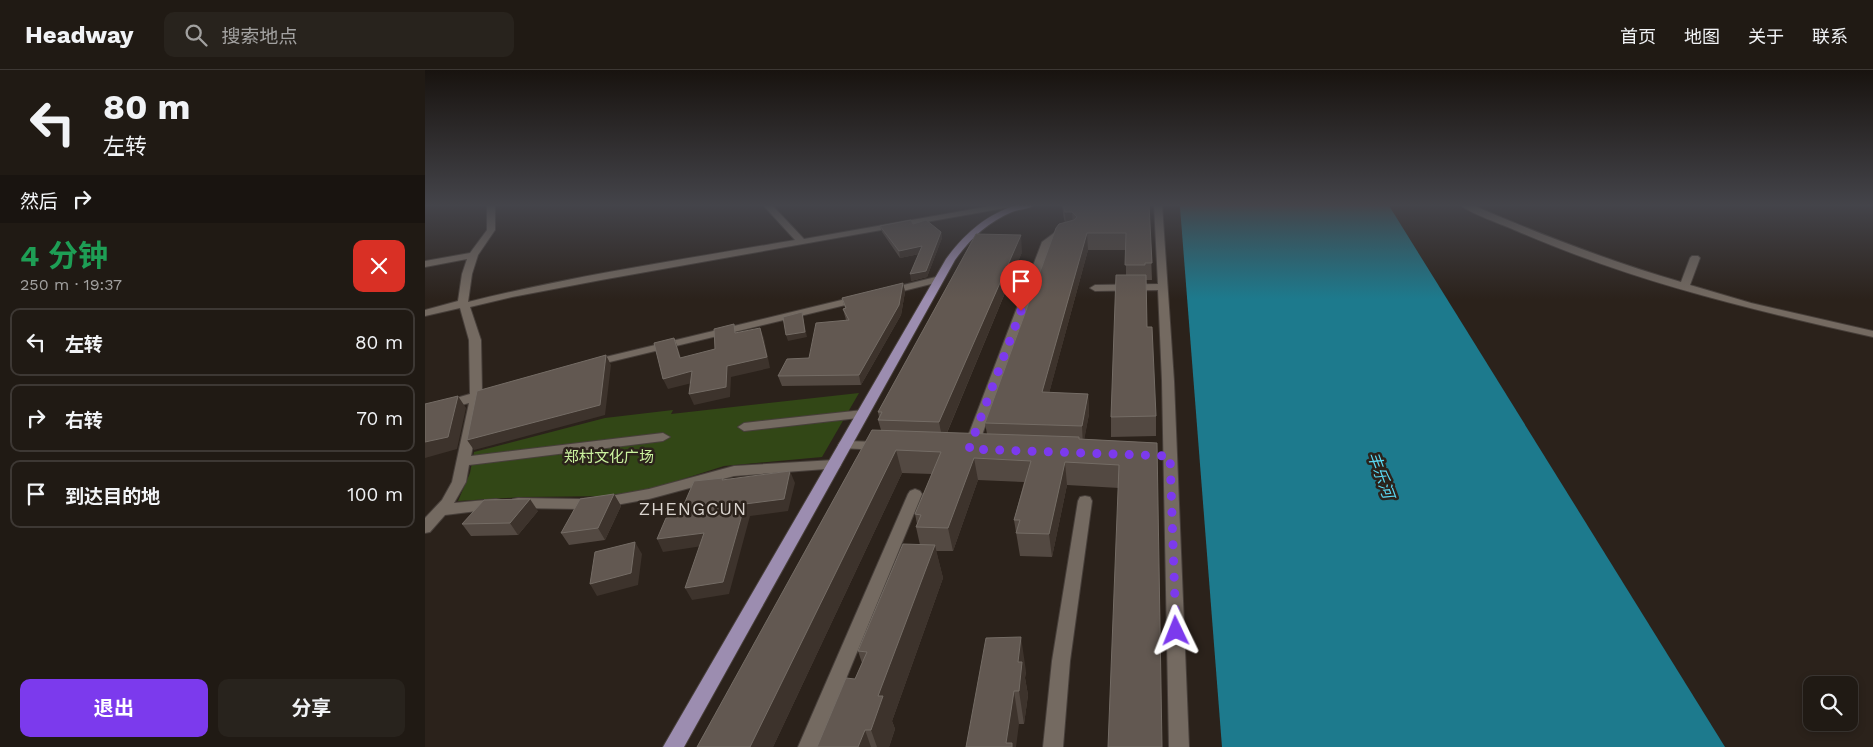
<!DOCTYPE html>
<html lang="zh">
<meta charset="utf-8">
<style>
body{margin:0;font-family:"Work Sans","Noto Sans SC",sans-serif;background:#28231d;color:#f1f3f6;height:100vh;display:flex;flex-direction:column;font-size:19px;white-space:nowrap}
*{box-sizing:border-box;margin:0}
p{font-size:16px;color:#a2a1a0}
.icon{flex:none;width:28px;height:28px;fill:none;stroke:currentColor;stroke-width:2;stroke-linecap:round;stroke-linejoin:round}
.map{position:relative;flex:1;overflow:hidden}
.sheet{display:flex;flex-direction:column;background:#201a14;width:425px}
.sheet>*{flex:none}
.banner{background:#201a14;color:#f1f3f6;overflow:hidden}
.buttons{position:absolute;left:1378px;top:606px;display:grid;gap:10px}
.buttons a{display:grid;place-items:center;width:55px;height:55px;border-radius:10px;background:#201a14;box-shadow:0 2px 8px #0003,0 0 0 1px #3d3834;font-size:25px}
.pin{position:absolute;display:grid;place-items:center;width:42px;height:42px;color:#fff;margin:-51px -21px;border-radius:50% 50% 50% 0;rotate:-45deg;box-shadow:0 0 5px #0007}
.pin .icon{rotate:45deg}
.me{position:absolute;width:55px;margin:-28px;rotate:358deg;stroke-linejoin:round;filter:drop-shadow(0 0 4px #0008)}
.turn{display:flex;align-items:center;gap:18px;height:105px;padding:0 20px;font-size:22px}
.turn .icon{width:65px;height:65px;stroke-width:2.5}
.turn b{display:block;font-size:35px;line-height:42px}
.then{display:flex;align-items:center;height:48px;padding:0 20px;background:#0003;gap:10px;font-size:19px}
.round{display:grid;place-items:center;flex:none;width:52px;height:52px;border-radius:10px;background:#28231d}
.head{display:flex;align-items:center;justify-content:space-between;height:85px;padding:0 20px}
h1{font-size:30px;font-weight:700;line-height:38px;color:#1e9e55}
.action{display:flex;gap:10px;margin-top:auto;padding:10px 20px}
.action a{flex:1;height:58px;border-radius:10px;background:#7c3aed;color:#fff;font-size:20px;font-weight:700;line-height:58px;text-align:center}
.action a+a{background:#28231d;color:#f1f3f6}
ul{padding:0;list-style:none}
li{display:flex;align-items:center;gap:15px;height:68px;margin:0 10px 8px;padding:0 10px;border:2px solid #3d3834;border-radius:10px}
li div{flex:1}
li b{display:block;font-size:19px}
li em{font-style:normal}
header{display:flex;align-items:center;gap:30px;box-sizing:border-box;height:70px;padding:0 25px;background:#201a14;border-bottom:1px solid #3d3834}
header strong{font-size:24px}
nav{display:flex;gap:28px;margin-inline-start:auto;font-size:18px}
.search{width:350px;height:45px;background:#28231d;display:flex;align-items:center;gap:12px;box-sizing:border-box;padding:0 18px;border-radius:10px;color:#a2a1a0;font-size:19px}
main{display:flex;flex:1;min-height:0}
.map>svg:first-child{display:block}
.green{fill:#324716}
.water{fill:#1d7a8d}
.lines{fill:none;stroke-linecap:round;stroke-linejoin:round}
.minor-casing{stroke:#473f3a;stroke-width:2}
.major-casing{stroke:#473f3a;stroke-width:2}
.minor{fill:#746a61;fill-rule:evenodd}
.major{fill:#9c8db0;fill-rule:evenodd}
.wall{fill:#534942}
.shaded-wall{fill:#3d332c}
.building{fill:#625851;stroke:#746c65}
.route{stroke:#7c3aed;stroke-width:9;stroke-dasharray:0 16.2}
.labels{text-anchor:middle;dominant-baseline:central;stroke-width:5;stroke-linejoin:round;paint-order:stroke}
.park-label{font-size:15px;fill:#cbf39f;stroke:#2b221b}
.water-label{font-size:16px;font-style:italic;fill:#5bd9f4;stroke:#2b221b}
.quarter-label{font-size:18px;letter-spacing:1px;fill:#dad4cf;stroke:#2b221b}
</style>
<header>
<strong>Headway</strong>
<div class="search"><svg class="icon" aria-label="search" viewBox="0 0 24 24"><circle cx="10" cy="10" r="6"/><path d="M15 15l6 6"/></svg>搜索地点</div>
<nav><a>首页</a><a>地图</a><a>关于</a><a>联系</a></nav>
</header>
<main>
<section class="sheet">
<div class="banner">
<div class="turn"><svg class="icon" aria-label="left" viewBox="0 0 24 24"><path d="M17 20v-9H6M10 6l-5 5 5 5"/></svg><div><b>80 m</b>左转</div></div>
<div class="then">然后<svg class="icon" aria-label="right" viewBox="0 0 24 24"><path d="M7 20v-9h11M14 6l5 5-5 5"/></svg></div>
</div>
<div class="head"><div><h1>4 分钟</h1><p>250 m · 19:37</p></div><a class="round" style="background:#d93025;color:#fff"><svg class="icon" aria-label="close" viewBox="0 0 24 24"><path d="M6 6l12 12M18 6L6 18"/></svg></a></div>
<ul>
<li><svg class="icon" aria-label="left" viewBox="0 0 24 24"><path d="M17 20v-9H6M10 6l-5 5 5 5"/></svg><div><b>左转</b></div><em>80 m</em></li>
<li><svg class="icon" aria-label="right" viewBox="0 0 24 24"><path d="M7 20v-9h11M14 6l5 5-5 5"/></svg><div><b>右转</b></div><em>70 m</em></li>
<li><svg class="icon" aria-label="arrive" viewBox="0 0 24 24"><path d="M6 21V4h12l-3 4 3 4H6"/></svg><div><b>到达目的地</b></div><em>100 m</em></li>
</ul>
<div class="action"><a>退出</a><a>分享</a></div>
</section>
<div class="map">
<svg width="1448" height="677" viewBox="0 0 1448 677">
<rect width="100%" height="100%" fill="#2b221b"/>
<path class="green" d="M434,323L397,387L299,396L223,420L190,426L97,427L33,431L45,403L49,382L180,348L248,340L246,344Z"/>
<path class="water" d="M758,134H963L1300,677H797L755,137Z"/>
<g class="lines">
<defs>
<path id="minor" d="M62,134H70V160L53,185L47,204L43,232C151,205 261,189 370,170L337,134H346L379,169L577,134H595L591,136L176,210L87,227L45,237L56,270L57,321L67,318L73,322L71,325L57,329L46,386L238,363L245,367L238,371L44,395L41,412L29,433L71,429L76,430L78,434L76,438L20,445L5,462L0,463V448L17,430L27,412L44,333L0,345V337L45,324L44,270L35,238L0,246V240L33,231L37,204L42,189L0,197V191L45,183L62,160Z
M729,134H737L749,311L764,677H744L737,311L733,220L670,221L665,218L670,215L733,214Z
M1034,134H1045C1114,164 1184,191 1256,212L1265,188L1267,186H1273L1275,188L1265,215L1326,233L1448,261V267C1326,240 1207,211 1092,161C1077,154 1045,144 1034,134Z
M644,159L648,162L647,164L635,167L626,173L552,379L550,382H540L538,379L617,172L629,163Z
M515,206L518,207V211L462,225L457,222L458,220Z
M433,226L438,229L437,231L168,296L162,293L168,290Z
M438,340L444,344L442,347L319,361L313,357L319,353Z
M420,371L455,372L462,376L455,380L415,378L413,375L415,372Z
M409,390L414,392L416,395L414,398L309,406L224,429L180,437L155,439L93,438L88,437L86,433L88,429L93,428L155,429L180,427L224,419L309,396Z
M490,419L495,421L497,424L393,677H373L483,424L485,421Z
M660,426L665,427L667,431L645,591L638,677H618L627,591L653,431L655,427Z"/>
<path id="major" d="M595,134H612C605,139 595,139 587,142C563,152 545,169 530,190L259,677H238L521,189C540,163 563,143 595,134Z"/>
</defs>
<use href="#minor" class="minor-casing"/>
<use href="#major" class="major-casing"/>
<use href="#minor" class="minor"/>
<use href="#major" class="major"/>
</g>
<path class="wall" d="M637,134H724L727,210H721L722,257L731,346V366L686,367V347L701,205V180H663L624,323L663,324L664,344L659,369L732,373L694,418L642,415L627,487L595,486L589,450L599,412L553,410L528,481H511L518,508L467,651L470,659L464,677H392L430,609L437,593L433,581L495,475L491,457L492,454L490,444L507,404L477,403L348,677H272L456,360L453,350L454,347L453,342L597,182L522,363L562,364L560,353L640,153L638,144Z
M488,154L516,162L517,168L502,207L486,211L494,184L475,188L457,162L455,156Z
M478,213L480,222L476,245L436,315L357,316L353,306L384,288L421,250L418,239L420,238L417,228Z
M189,424L196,436L180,470L144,475L136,463Z
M113,441L93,465L46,466L37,454Z
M601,601L600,608L603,625L599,654H594L541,677Z"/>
<path class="shaded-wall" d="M640,142H647L648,158H641Z
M516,162L517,168L502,207L486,211L485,204Z
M662,163L663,180L619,342L617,322Z
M596,165L597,182L518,372L514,352Z
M497,176L499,183L475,188L474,181Z
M478,213L480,222L476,245L436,315L434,305Z
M377,242L382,267L363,271L361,265Z
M335,258L339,268L345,298L306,307L305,327L269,335L264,324L302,296Z
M249,268L253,278L259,298L255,288Z
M181,285L186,295L180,345L49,380L42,370Z
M267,301L271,312L243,319L238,309Z
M663,324L664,344L658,377L657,356Z
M33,326L41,338L32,379L0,388V372Z
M471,380L477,403L348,677H325Z
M549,388L553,410L528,481L523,458Z
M640,392L642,415L627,487L624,464Z
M365,401L370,413L363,441L325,446L304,524L267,530L260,518L320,434Z
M189,424L196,436L180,470L173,458Z
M105,429L113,441L93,465L85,453Z
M279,463L284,475L238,482L232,469Z
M210,472L217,484L213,515L172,526L165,514Z
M510,475L518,508L467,651L470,659L464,677H452L446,660L453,626Z
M596,567L601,601L600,608L603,625L599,654L594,621L593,592Z
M589,621L594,654L591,677H582L581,673Z
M440,660L446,677H433Z"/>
<path class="building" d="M638,134H724L727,193H720V195H700L701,163H662L617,322L663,324L657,356L560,353L631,158L634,154L649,150L652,147L647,142H640Z
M486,150L488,154L501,150L516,162L501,201L485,204L497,176L474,181L455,156Z
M551,164L596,165L514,352L453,350L457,342H453Z
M691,205H721L722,257H727L731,346L686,347Z
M478,213L474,235L434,305L353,306L362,289L384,288L391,253L424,250L418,239L421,238L417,228Z
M377,242L380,262L361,265L358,247Z
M309,254L310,263L335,258L342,287L302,296L301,317L264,324L267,301L238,309L229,273L249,268L255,288L290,279L289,259Z
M181,285L175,335L42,370L52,321Z
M33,326L23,367L0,372V334Z
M447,360L654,367V369L732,373L737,677H683L694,395L640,392L624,464L591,463L595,450H589L606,391L549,388L523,458L491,457L496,445L490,444L516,382L471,380L325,677H272Z
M365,401L359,429L320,434L298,512L260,518L279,463L232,469L241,448L254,446L269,411L298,408L297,410Z
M189,424L173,458L136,463L155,429Z
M105,429L85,453L37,454L59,430Z
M210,472L206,503L165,514L170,482Z
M478,474L510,475L453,626H458L446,660H440L433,677H392L421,608L430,609L442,582L433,581Z
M596,567L593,592H597L594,621H589L581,673H587V677H541L561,568Z"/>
<linearGradient id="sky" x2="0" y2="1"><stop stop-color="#18130f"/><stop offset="0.59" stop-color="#44444a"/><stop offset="1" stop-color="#44444a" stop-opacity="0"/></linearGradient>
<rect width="1448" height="229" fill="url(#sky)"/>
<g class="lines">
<path class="route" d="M596,241L544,379L745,386L751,561"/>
</g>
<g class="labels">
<g class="park-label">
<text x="184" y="387">郑村文化广场</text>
</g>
<g class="water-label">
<text transform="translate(956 405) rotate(70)">丰乐河</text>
</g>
<g class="quarter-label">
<text x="268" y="438">ZHENGCUN</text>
</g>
</g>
</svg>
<div class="buttons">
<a><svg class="icon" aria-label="search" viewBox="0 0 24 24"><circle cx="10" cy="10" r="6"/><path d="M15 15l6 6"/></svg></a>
</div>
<div class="pin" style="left:596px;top:241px;background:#d93025"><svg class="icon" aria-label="arrive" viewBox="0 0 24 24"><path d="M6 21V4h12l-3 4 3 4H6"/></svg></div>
<svg class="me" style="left:751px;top:561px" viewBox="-20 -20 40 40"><path d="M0-17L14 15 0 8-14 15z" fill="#7c3aed" stroke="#fff" stroke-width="4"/></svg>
</div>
</main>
